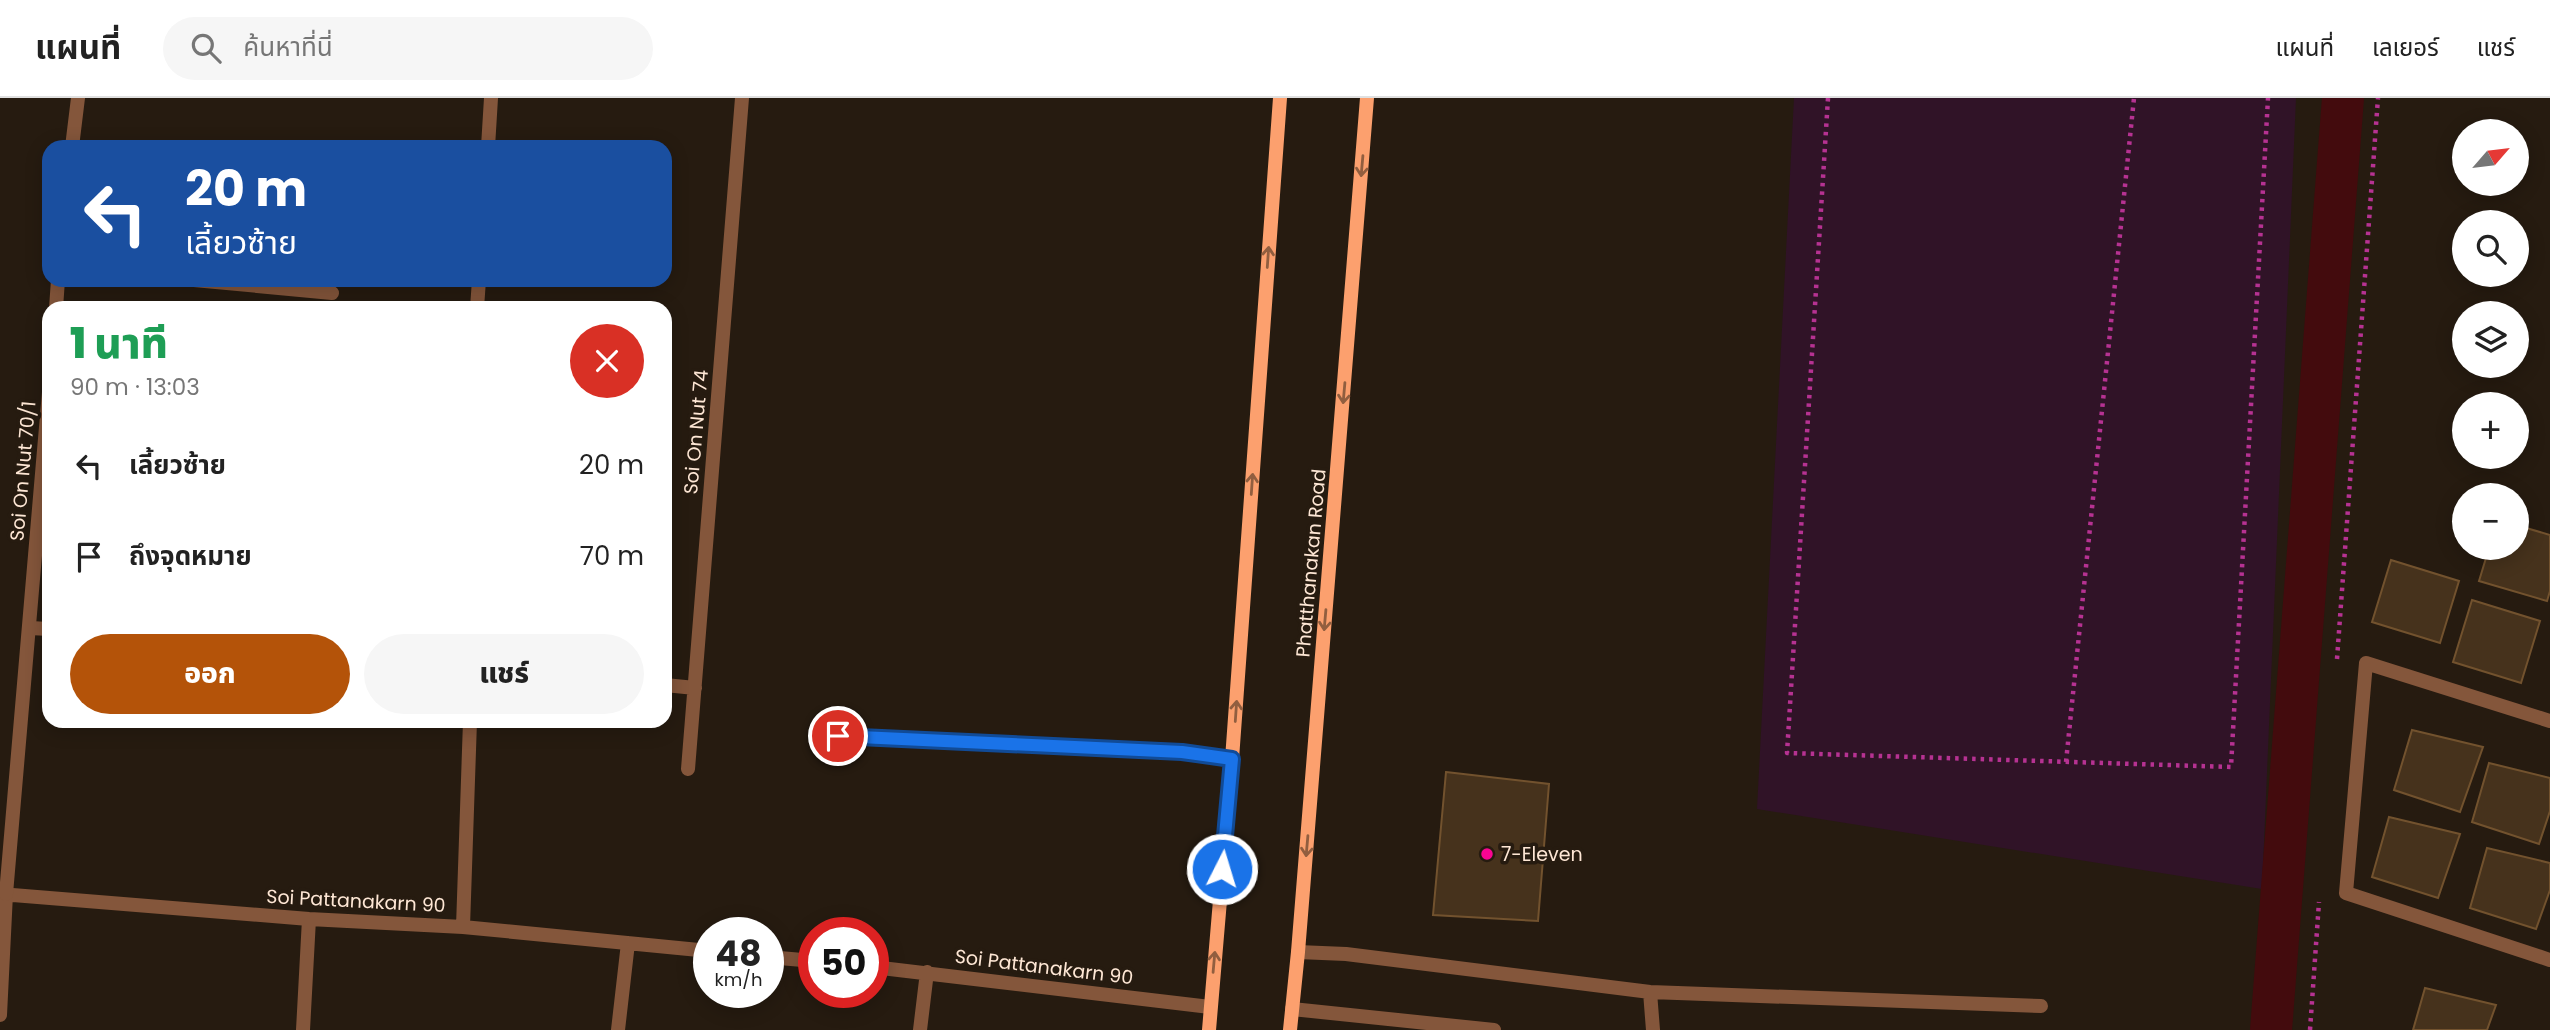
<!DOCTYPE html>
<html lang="th">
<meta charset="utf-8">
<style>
body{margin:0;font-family:Poppins,"Noto Sans Thai",sans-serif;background:#f6f6f6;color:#222;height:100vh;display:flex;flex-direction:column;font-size:26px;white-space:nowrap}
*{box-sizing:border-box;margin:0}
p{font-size:23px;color:#767676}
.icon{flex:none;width:38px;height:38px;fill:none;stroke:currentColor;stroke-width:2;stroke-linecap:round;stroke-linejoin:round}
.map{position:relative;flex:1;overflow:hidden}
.details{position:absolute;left:42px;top:203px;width:630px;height:427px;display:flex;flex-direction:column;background:#fff;border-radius:21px;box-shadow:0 4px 18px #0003}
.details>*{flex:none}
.banner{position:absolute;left:42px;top:42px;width:630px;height:147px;border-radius:21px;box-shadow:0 4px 18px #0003;background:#1a4fa0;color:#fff;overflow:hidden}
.needle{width:46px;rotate:62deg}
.buttons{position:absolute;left:2452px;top:21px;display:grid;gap:14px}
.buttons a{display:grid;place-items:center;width:77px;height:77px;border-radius:50%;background:#fff;box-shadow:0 4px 18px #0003;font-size:35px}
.speed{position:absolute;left:693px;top:819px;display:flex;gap:14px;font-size:35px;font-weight:700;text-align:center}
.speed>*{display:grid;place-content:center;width:91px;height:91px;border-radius:50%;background:#fff;box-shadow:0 4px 18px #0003;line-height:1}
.speed small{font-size:18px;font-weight:400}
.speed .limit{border:10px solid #d22;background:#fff;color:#111}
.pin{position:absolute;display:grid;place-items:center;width:60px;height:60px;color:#fff;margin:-30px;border:4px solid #fff;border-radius:50%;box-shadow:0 2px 7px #0007}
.me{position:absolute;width:77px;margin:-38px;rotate:5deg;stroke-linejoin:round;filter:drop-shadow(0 0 5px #0008)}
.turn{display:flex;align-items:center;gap:24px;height:147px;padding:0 28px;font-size:32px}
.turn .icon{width:91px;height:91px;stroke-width:2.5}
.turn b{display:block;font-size:49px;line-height:60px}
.round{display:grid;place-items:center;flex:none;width:74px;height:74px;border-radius:37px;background:#f6f6f6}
.overview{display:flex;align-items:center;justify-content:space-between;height:119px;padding:0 28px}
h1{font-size:42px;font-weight:800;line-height:52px;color:#1e9e55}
.action{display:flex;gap:14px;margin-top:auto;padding:14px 28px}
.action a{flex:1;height:80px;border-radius:42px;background:#b45309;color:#fff;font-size:28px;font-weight:800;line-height:80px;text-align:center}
.action a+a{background:#f6f6f6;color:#222}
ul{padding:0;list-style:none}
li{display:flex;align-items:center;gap:21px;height:91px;padding:0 28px}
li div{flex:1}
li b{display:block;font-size:26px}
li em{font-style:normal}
header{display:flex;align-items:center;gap:42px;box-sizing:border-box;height:98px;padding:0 35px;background:#fff;border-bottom:2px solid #e0e0e0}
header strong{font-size:33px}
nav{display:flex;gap:38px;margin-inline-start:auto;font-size:24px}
.search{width:490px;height:63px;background:#f6f6f6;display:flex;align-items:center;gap:18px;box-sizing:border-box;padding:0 24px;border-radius:38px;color:#767676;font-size:26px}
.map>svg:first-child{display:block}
.green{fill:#301327}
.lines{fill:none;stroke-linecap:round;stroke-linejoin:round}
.canal{stroke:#430b0d;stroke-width:42}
.building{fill:#46321c;stroke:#72522e;stroke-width:2}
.path{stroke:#b63292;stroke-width:4.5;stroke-dasharray:3.5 5;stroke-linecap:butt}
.service{stroke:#84563b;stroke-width:14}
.minor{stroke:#84563b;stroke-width:14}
.tertiary{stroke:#84563b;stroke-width:14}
.secondary{stroke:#fca06e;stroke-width:14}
.oneway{stroke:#915e3f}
.route-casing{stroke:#114b97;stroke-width:18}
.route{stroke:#1a73e8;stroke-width:12}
.poi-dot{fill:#fa0592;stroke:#261b10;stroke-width:2.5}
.labels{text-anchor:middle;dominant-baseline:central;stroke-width:7;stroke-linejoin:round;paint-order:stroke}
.street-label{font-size:19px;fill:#fee7d5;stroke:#261b10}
.poi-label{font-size:19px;fill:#fee7d5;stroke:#261b10;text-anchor:start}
</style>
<header>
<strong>แผนที่</strong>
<div class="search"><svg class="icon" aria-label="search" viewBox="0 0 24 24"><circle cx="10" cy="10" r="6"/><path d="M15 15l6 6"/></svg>ค้นหาที่นี่</div>
<nav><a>แผนที่</a><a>เลเยอร์</a><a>แชร์</a></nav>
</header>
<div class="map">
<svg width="2550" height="932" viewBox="0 0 2550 932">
<rect width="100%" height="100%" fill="#261b10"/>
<path class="green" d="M1794,0H2296L2262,791L1757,711Z"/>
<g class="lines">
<path class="canal" d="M2271,932L2343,0"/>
</g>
<path class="building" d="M2516,427L2550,437V493L2547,503L2479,483L2489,450H2516Z
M2391,462L2459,483L2440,545L2372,524Z
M2472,502L2540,523L2521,585L2453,564Z
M2412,632L2483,649L2460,714L2394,692Z
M2489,665L2550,680V713L2539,746L2472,724Z
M1446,674L1549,686L1538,823L1433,817Z
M2389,719L2460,736L2438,800L2372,779Z
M2487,750L2550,765V792L2536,831L2470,810Z
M2425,890L2496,907L2487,932H2413Z"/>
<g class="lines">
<path class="path" d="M1828,0L1787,655L2231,669L2268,0
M2337,561L2378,0
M2066,664L2134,0
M2310,932L2319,804"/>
<path class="service" d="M838,638L1182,654L1232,661"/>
<path class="minor" d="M488,49L491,0
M194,182L332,195
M477,210L479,182
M30,530L49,531
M665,587L695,590
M2550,623L2366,565L2346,795L2550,862
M688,671L742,0
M0,796L309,821L463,829L709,853
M463,829L470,623
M1298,854L1346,856L1650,894L2041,908
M768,859L814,863
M873,869L1210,909
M1650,894L1653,932
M1292,911L1494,932
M0,917L6,796
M303,932L309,821
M618,932L628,845
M920,932L927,874"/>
<path class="tertiary" d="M72,49L78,0
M56,210L58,182
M6,796L49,294"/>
<path class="secondary" d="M1209,932L1232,661L1280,0
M1290,932L1298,854L1367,0"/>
</g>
<defs><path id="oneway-shaft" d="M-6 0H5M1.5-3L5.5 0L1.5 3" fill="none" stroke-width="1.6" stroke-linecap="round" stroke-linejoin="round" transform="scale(1.75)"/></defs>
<g class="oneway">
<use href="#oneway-shaft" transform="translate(1362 68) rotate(95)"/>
<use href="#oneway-shaft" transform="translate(1268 159) rotate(-86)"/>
<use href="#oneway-shaft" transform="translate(1344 295) rotate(95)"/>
<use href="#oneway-shaft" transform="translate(1252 386) rotate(-86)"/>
<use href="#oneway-shaft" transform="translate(1325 522) rotate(95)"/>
<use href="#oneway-shaft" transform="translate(1236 613) rotate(-86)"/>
<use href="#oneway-shaft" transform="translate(1307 748) rotate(95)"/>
<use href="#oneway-shaft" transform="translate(1214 864) rotate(-85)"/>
</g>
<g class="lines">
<defs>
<path id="route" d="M838,638L1182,654L1232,661L1222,771"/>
</defs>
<use href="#route" class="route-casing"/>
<use href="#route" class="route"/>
</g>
<circle class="poi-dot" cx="1487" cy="756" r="7"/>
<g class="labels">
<g class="street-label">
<text transform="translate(696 334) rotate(-85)">Soi On Nut 74</text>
<text transform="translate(23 373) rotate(-85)">Soi On Nut 70/1</text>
<text transform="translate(1311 465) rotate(-85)">Phatthanakan Road</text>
<text transform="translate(356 803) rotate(3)">Soi Pattanakarn 90</text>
<text transform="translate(1044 869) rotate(7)">Soi Pattanakarn 90</text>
</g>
<g class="poi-label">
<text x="1501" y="756">7-Eleven</text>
</g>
</g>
</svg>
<div class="buttons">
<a><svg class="needle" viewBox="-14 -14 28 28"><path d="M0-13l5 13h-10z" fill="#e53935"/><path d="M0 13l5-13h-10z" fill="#767676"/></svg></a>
<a><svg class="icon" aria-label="search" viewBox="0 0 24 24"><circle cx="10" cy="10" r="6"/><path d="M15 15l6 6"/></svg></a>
<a><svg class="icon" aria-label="layers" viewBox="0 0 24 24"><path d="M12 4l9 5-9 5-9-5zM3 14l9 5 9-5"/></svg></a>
<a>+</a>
<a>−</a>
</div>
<div class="speed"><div>48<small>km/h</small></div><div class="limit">50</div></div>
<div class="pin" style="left:838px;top:638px;background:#d93025"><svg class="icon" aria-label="arrive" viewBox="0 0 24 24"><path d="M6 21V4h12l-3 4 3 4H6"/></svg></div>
<svg class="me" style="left:1222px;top:771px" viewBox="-20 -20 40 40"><circle r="17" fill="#1a73e8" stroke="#fff" stroke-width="3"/><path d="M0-11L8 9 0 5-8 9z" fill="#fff"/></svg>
<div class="banner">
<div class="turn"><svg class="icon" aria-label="left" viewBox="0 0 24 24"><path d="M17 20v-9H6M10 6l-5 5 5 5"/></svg><div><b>20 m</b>เลี้ยวซ้าย</div></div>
</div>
<section class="details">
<div class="overview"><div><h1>1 นาที</h1><p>90 m · 13:03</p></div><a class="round" style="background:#d93025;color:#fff"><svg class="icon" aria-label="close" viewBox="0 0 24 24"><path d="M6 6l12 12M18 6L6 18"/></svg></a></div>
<ul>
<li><svg class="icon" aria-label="left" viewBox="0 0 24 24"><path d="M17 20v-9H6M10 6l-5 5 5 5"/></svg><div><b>เลี้ยวซ้าย</b></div><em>20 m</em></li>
<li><svg class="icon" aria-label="arrive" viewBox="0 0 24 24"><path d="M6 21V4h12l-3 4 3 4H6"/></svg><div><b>ถึงจุดหมาย</b></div><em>70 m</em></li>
</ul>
<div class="action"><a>ออก</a><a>แชร์</a></div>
</section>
</div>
